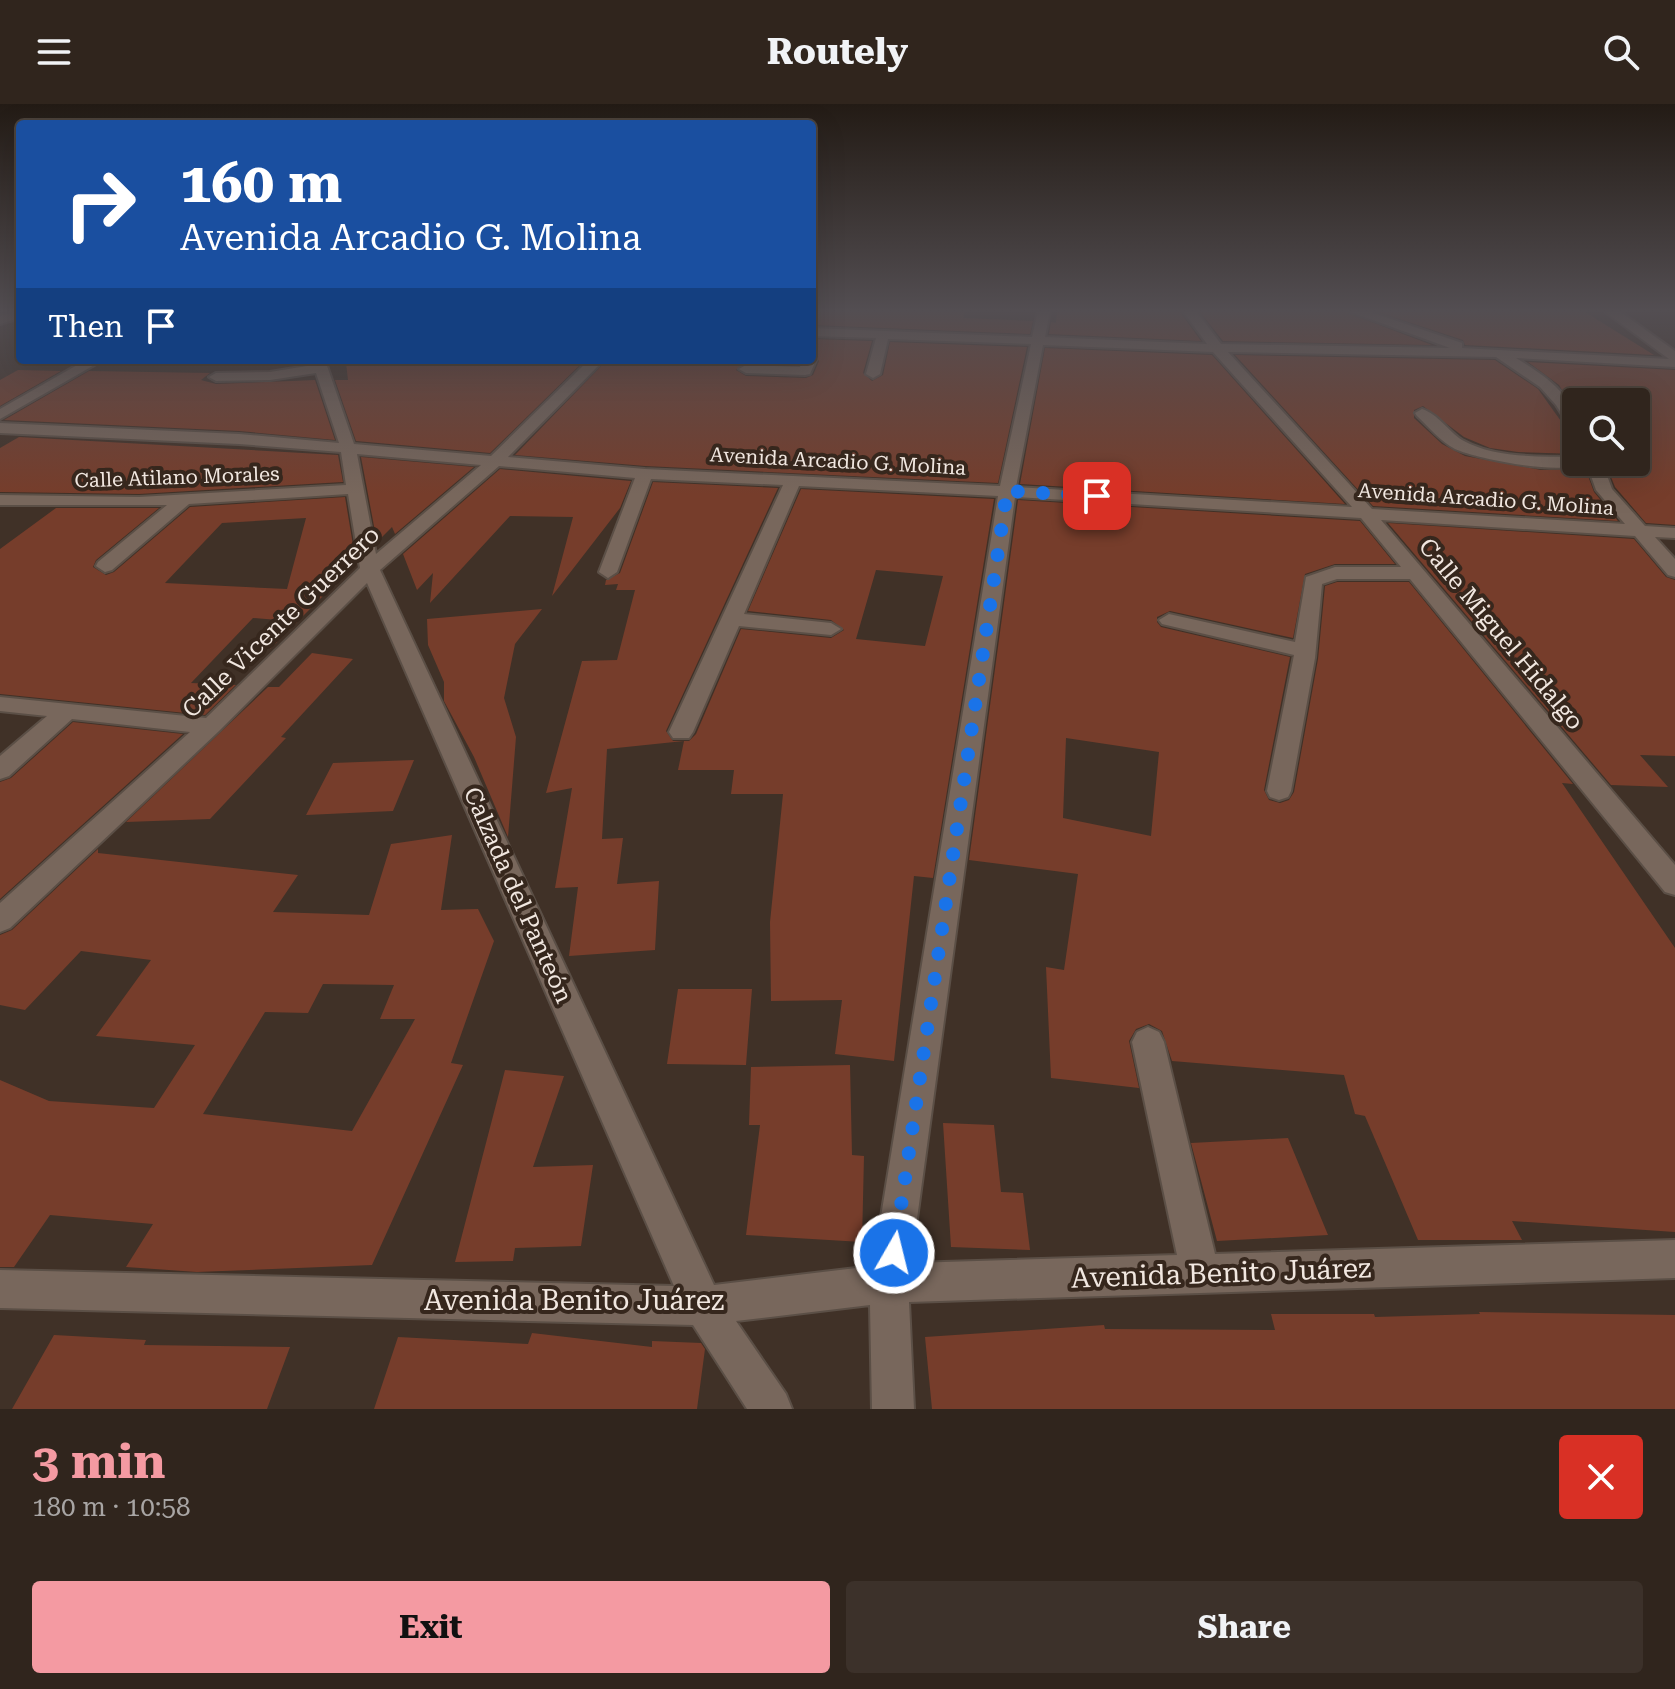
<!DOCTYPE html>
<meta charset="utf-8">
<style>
body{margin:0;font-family:"Roboto Serif",serif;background:#3c312a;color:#f1f3f6;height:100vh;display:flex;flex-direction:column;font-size:30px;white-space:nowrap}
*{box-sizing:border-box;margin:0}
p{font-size:26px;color:#a8a5a4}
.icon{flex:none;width:44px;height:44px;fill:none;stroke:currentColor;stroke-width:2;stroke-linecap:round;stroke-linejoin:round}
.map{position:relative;height:1305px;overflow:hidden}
.side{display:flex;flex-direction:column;background:#30251d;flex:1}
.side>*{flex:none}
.hud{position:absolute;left:16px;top:16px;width:800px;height:244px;border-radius:8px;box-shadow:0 8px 32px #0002,0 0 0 2px #4b423b;background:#1a4fa0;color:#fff;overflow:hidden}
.buttons{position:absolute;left:1562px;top:284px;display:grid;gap:16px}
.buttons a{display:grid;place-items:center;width:88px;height:88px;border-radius:8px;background:#30251d;box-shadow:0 8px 32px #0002,0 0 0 2px #4b423b;font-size:40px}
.pin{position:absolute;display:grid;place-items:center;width:68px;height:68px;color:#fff;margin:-34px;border-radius:16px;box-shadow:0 4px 12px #0006}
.me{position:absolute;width:88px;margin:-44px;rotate:8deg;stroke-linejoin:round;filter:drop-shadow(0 0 6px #0008)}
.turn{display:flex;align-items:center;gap:28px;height:168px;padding:0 32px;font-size:36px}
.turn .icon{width:104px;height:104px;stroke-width:2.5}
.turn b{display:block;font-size:56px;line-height:68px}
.then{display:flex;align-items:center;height:76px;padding:0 32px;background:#0003;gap:16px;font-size:30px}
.round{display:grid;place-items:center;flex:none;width:84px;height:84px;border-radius:8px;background:#3c312a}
.overview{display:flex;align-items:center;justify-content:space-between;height:136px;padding:0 32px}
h1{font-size:48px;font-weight:700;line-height:60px;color:#f49aa2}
.primary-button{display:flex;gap:16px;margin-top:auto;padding:16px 32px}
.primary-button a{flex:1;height:92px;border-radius:8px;background:#f49aa2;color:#111;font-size:32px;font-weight:700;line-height:92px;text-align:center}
.primary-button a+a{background:#3c312a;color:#f1f3f6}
header{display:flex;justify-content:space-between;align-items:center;height:104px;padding:0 32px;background:#30251d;font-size:36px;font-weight:700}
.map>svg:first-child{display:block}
.building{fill:#763d2b;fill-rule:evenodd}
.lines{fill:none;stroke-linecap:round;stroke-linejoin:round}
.minor-casing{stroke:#5b4f46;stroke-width:4}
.minor{fill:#78675c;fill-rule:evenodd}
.route{stroke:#1a73e8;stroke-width:14;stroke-dasharray:0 25.2}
.labels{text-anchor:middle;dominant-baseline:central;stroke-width:8;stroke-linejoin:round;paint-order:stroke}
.far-street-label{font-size:20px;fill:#f1e7e0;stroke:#36271d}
.street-label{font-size:24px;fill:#f1e7e0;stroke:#36271d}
.near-street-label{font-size:28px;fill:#f1e7e0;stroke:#36271d}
</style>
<header><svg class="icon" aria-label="menu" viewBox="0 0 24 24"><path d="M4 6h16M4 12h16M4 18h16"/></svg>Routely<svg class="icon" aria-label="search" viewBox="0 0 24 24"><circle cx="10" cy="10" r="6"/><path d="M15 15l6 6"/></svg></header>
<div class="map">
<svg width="1675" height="1305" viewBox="0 0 1675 1305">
<rect width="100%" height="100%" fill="#403127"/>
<path class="building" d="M812,208H965L963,214L1033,217L1030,230L812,221Z
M1057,208H1180L1201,237L1049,230L1051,218L1056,219Z
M1200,208H1345L1432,241L1223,237Z
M1378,208H1585L1654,251L1465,241L1463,236Z
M812,235L872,237L863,269L872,277L883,271L890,238L1027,243L998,379L645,362L515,351L607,256H799L798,260L746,258L736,266L746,272L806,274L813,271L819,257L812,250Z
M1045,244L1212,251L1345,400L1020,380Z
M1235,251L1495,256L1538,285L1568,327L1576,329V350L1518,348L1490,344L1464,333L1423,302L1414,306V314L1442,340L1465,352L1541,366L1575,365L1584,361L1594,388L1618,417L1373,402Z
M373,256H585L490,349L356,337L335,276H348L346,259Z
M1528,258L1675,266V421L1646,419L1615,383L1605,358H1636V298H1576V309L1559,281Z
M18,266L61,267L0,302V276Z
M89,267L210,269L201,276L216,280L315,276L335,336L239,327L4,316Z
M19,333L338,351L343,378L139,390L0,388V344Z
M361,353L474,363L395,430L392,423L377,438Z
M500,365L631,377L620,404L552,492L573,413L510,412L430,499L433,469L417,486L403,450Z
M653,378L778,384L666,627L673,637H689L696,630L741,525L831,534L844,526L831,516L748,507L801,385L994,395L933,774L914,772L894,957L835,950L842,896L771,897L770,818L783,690H731L734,666H678L684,637L607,645L602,735L623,734L617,780L659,777L655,846L569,852L578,783L555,784L572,684L546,689L582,557L617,556L635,486H616L618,480L605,481L606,476L620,469ZM876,466L943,472L925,542L856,535Z
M345,393L356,459L270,545L278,516L253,514L191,579L236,581L205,611L0,590V445L56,404H159L96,456L93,463L106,471L114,468L190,403ZM306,414L287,485L165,479L222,419Z
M1018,396L1360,417L1395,460H1335L1305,470L1293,534L1170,507L1157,513V518L1161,523L1290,553L1264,686L1269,696L1280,699L1289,696L1294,688L1318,555L1325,482L1337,478H1409L1573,680L1562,679L1675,844V1128L1512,1117L1522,1136H1418L1365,1012L1355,1010L1344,971L1172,957L1162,927L1149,920L1136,925L1129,937L1139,984L1051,974L1046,863L1064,866L1078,770L969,756ZM1066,634L1159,648L1151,732L1063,714Z
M1388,419L1634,435L1666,473L1675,476V652L1640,651L1668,683L1611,681Z
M542,505L515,540L504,594L516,633L508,733L474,653L444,597V578L428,541L427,515Z
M312,549L353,555L281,633L286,634L210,715L126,718L268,583H279Z
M73,618L183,630L0,795V678L11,674Z
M414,656L393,707L306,711L333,659Z
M452,731L441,806L478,805L494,837L451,959L463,961L372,1161L197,1168L126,1163L153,1120L50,1111L14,1163H0V976L49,997L154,1004L195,941L96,932L151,856L81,847L25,906L0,901V831L12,826L98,745V749L298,771L273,808L369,811L391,740ZM323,880L394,881L380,915H415L352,1027L203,1010L265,908L308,909Z
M678,885H752L746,961L667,960Z
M850,961L852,1051L864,1052L862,1138L746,1131L760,1021H749L751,963Z
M505,966L564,972L533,1063L593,1061L581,1142L515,1144L513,1157L455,1158Z
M943,1019L994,1021L1001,1088L1023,1089L1030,1146L951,1143Z
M1288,1034L1328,1131L1217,1137L1191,1039Z
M1479,1208L1675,1211V1305H932L925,1233L1104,1221L1105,1225L1275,1226L1271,1210H1374L1375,1213L1480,1210Z
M532,1229L652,1243V1237L701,1239L705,1245L697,1305H374L398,1233L528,1240Z
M54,1231L146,1236L144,1241L290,1243L267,1305H12Z"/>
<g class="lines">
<defs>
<path id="minor" d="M20,207V214L0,220V212Z
M1038,207H1050L1045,233L1207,240L1183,207H1196L1221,240L1450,244L1348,207H1367L1462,239V244L1669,255L1604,207H1619L1675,247V263L1516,254C1544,271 1576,291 1576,326L1571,325L1556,301L1540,283L1496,253L1228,248L1372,405L1625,420L1596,386L1586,358H1602L1612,385L1645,422L1675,424V434L1655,433L1675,455V473L1668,471L1635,432L1381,416L1675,761V791L1665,788L1410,475H1337L1322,480L1315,554L1291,687L1288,693L1279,696L1270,693L1267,687L1294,551L1162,520L1159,516L1169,510L1295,538L1306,473L1335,463H1401L1361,414L1015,393L911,1159L1177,1151L1132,938L1137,928L1148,923L1159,928L1164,938L1215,1150L1675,1136V1174L909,1198L914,1305H872L870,1201L736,1217L786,1290L792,1305H747L693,1221L0,1204V1166L674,1182L367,479L219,627L10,824L0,828V799L190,628L72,615L9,672L0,675V652L47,612L0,607V593L206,614L360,464L348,390L189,400L112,466L105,468L96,462L98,458L167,401H0V391L139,393L346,381L341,348L239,340L0,329V319L239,330L339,339L316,269L270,276L216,277L209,273L216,269L270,268L313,261L311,256H325L354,340L491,352L589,256H604L508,353L645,365L1000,382L1031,240L888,235L880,270L873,274L866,270L876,234L812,232V224L1032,233ZM1043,241L1213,248L1352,403L1016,383ZM357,350L481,361L376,450ZM499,362L635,374L599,468L608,474L617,468L651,375L783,381L669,628L673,634H689L693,628L739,522L831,531L841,525L831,519L744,510L799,382L998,392L873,1162L714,1181L380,466Z
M812,253L816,256L810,270L805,271L746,269L739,265L746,261L800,263L802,256H812Z
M86,256H103L0,315V305Z
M1422,305C1438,310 1448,327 1462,336C1496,355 1539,352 1576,353V358H1584C1567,373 1477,355 1455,345C1440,337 1429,323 1417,312L1415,309Z"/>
</defs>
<use href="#minor" class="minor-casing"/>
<use href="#minor" class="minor"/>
</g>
<linearGradient id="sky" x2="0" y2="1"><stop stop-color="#231b15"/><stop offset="0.53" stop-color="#534e52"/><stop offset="1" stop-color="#534e52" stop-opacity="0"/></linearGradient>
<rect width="1675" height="390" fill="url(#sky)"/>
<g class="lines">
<path class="route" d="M894,1149L1007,387L1097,392"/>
</g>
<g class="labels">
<g class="far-street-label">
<text transform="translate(838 357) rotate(3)">Avenida Arcadio G. Molina</text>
<text transform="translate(177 373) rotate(-2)">Calle Atilano Morales</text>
<text transform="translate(1486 395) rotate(4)">Avenida Arcadio G. Molina</text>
</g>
<g class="street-label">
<text transform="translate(281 518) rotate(-44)">Calle Vicente Guerrero</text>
<text transform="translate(1501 530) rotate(50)">Calle Miguel Hidalgo</text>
<text transform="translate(518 791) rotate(66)">Calzada del Panteón</text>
</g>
<g class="near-street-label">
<text transform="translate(1221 1169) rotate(-2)">Avenida Benito Juárez</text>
<text x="574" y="1196">Avenida Benito Juárez</text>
</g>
</g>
</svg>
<div class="buttons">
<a><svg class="icon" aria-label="search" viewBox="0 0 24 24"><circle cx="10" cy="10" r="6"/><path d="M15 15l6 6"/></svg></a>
</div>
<div class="pin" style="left:1097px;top:392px;background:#d93025"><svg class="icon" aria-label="arrive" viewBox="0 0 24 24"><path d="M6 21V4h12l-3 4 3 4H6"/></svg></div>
<svg class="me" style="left:894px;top:1149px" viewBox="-20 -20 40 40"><circle r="17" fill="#1a73e8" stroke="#fff" stroke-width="3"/><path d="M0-11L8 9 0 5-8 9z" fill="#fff"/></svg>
<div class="hud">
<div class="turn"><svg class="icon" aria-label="right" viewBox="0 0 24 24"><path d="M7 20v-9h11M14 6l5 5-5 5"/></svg><div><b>160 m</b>Avenida Arcadio G. Molina</div></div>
<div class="then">Then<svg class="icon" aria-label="arrive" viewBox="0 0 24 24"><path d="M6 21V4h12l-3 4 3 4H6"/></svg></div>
</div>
</div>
<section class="side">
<div class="overview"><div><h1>3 min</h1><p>180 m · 10:58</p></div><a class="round" style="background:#d93025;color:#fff"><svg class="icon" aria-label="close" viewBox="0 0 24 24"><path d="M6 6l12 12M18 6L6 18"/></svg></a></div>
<div class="primary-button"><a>Exit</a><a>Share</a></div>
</section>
